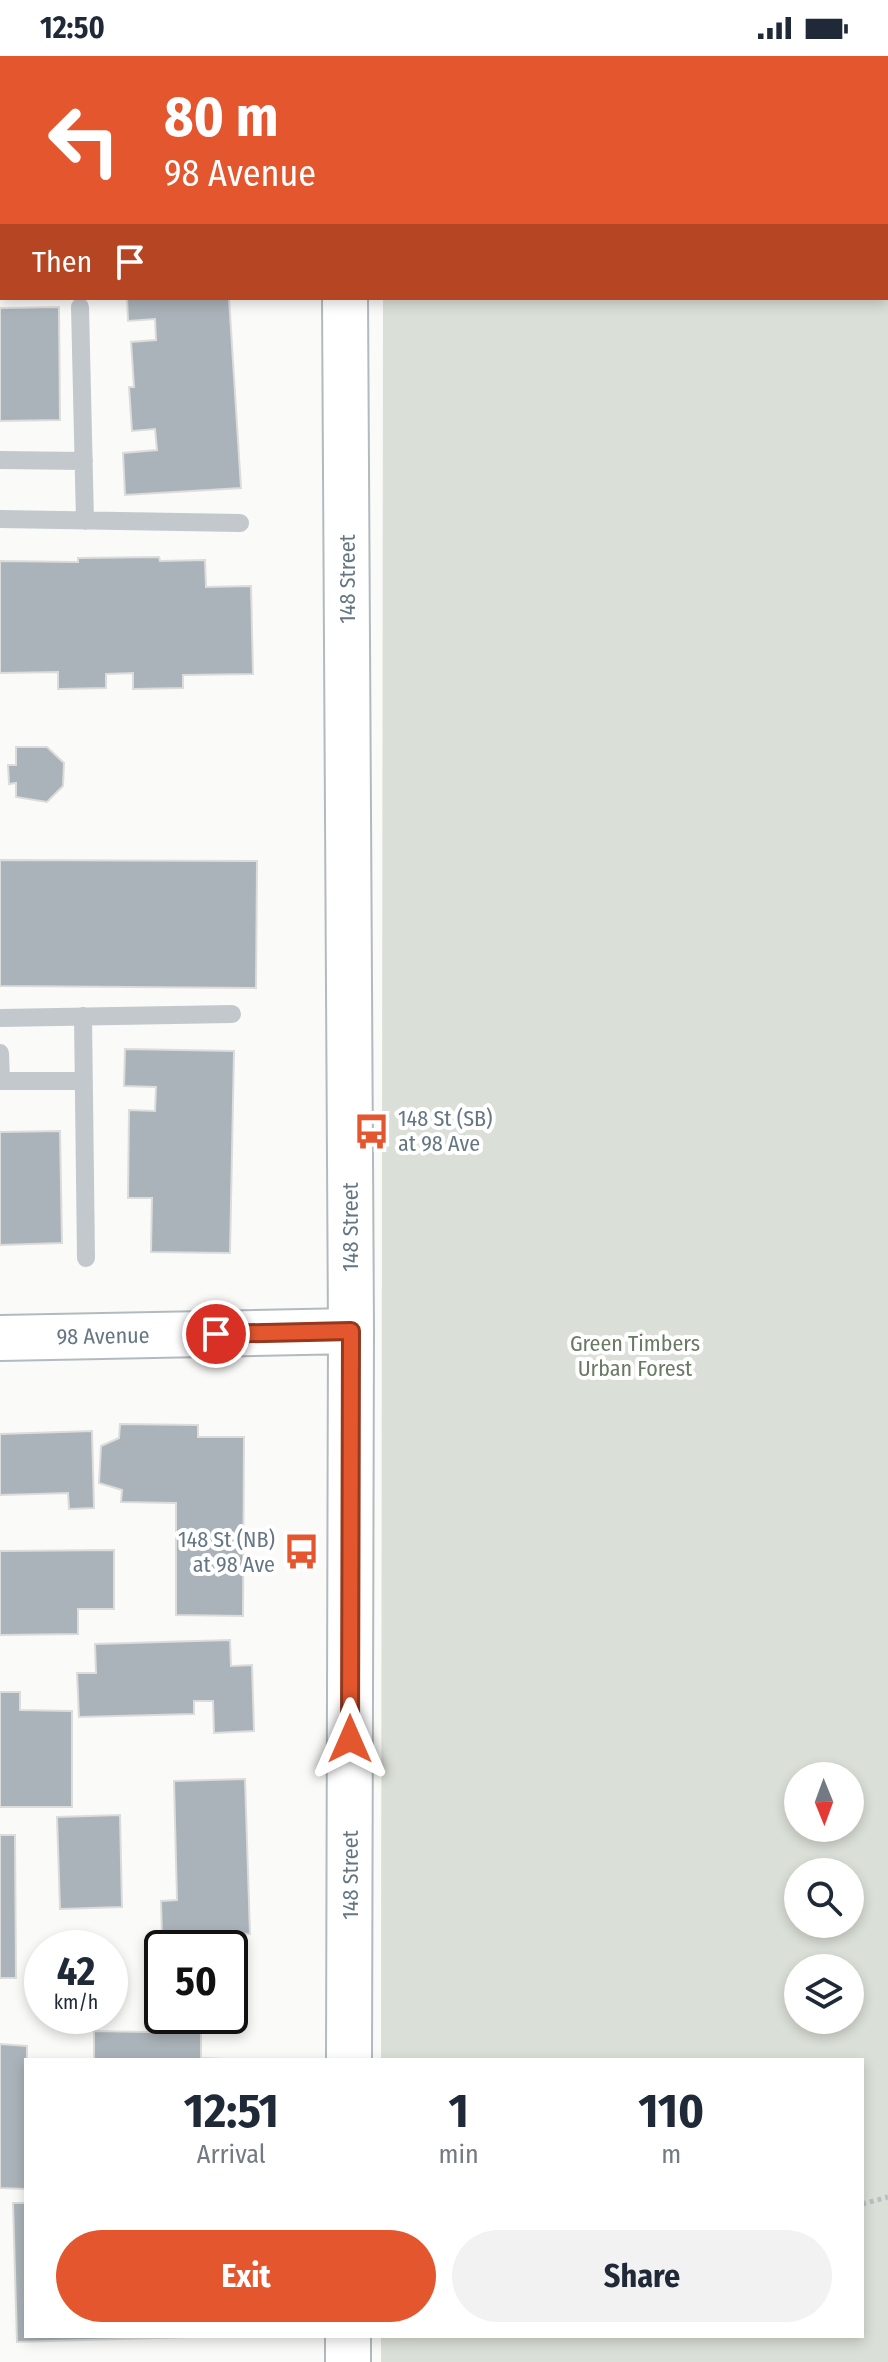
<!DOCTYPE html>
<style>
body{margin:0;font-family:"Fira Sans Condensed",sans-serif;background:#f2f2f3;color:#1f2937;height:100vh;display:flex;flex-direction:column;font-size:30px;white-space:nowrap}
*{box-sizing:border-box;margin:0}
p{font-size:26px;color:#747a83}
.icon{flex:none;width:44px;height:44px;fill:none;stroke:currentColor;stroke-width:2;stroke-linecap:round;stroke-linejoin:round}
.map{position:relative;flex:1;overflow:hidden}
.panel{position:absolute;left:24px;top:2002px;width:840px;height:280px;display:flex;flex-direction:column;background:#fff;border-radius:0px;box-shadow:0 4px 12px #0003}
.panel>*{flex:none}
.banner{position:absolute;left:0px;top:0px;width:888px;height:244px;box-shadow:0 4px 12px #0003;background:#e4572e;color:#fff;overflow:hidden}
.needle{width:52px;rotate:179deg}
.fabs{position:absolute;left:784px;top:1706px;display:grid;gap:16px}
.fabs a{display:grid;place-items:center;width:80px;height:80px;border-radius:50%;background:#fff;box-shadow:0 4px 12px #0003;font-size:40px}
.speed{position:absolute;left:24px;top:1874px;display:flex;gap:16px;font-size:40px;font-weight:700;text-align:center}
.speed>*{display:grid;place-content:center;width:104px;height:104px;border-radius:50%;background:#fff;box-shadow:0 4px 12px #0003;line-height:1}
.speed small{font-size:20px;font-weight:400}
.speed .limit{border:4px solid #111;border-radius:12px;background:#fff;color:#111}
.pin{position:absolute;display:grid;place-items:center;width:68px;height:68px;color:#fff;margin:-34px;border:4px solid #fff;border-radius:50%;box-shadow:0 2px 8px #0007}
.me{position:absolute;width:88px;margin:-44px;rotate:0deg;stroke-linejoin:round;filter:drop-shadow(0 0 6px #0008)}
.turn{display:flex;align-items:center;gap:28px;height:168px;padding:0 32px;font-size:36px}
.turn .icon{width:104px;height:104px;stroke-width:2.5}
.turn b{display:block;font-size:56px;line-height:68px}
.then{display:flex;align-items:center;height:76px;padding:0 32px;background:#0003;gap:16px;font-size:30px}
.eta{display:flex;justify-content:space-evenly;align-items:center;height:136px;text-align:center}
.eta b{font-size:48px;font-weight:700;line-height:56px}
.action{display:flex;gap:16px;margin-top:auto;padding:16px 32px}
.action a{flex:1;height:92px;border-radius:48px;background:#e4572e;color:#fff;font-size:32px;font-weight:700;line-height:92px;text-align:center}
.action a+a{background:#f2f2f3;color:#1f2937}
.status{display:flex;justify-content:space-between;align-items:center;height:56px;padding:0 40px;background:#fff;direction:ltr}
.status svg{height:22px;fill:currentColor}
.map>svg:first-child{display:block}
.green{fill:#dadfd7;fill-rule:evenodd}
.building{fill:#aab3b9;stroke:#dcdcda;stroke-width:2}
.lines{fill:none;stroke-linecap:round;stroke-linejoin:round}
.secondary-casing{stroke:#b3babf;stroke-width:48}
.path{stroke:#bbbfc2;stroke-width:5;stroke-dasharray:4 4;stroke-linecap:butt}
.lane{stroke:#c3c8cc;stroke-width:18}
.secondary{stroke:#fff;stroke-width:44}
.route-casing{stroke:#94391e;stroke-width:20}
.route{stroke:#e4572e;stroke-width:14}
.labels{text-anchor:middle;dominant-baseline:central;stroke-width:8;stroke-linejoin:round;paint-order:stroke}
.street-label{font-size:22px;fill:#657683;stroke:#fff}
.poi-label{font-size:22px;fill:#657683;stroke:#fff;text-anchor:start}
.park-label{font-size:22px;fill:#687a64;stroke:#fff}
</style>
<div class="status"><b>12:50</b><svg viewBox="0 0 49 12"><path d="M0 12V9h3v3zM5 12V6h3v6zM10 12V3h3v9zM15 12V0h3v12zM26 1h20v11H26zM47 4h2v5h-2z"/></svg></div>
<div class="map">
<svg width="888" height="2306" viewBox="0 0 888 2306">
<rect width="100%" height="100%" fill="#fafaf8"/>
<path class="green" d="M383,0H888V2306H381V2280H862V2004H381L383,242H886V2ZM798,1720H850V1772H798ZM798,1816H850V1868H798ZM798,1912H850V1964H798Z"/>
<path class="building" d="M80,0H203V2H80Z
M0,19H2L0,160Z
M127,242H229L241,432L125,439L123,397L157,394L155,373L132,375L129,331H134L131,286L156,284L155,263L128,265Z
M59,251L60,364L0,365V252Z
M159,501L160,505L205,504L206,531L251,530L253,618L183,619V632L133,633V617L106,618V632L58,633V616L0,617V505L78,506V502Z
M16,691H47L64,707L63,730L47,746L16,741V727L9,728L8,709H16Z
M0,804L257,805L256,932L0,930Z
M125,993L234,995L230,1197L151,1196L152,1142H128L129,1054L155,1055L156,1031L124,1030Z
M60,1075L62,1187L0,1189V1076Z
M120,1368L198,1369V1381H244L243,1560L176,1559V1447L121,1446L122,1434L99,1427L101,1390L119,1382Z
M92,1375L94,1452L69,1453L68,1437L0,1439V1378Z
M114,1494V1553H78V1578L0,1579V1495Z
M230,1584L231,1610L252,1609L254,1675L214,1677L213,1645H194V1658L79,1661L77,1617H96L95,1588Z
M0,1636H20V1654L72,1655V1751H0Z
M245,1723L250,1878L162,1881L161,1845L177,1844L174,1725Z
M120,1759L122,1851L60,1853L57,1761Z
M0,1779H15L16,1922H0Z
M94,1975L201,1977V2002L248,2004H94Z
M0,1988L27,1990L26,2133L0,2132Z
M13,2147H26V2280L192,2281L17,2286Z"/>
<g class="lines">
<defs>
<path id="secondary" d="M345,0V2
M345,242L351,1275L349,2004
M0,1282L351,1275
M348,2306V2280"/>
</defs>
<use href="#secondary" class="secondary-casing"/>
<path class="path" d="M878,2L881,0
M862,2148L888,2141"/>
<path class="lane" d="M80,251L85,465
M0,404L84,405
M0,463L240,467
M83,960L86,1202
M0,962L232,958
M0,997L1,1025
M0,1025H84"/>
<use href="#secondary" class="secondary"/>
</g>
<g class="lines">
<defs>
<path id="route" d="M216,1278L351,1275L350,1683"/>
</defs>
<use href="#route" class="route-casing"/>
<use href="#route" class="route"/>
</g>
<defs>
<symbol id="bus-bare" viewBox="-9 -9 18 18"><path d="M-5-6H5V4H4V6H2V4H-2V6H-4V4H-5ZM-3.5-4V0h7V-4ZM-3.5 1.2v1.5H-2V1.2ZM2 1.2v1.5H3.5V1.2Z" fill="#e4572e" stroke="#fff" stroke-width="2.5" paint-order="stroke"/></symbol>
</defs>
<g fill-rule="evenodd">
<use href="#bus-bare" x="346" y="1050" width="51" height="51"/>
<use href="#bus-bare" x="276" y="1470" width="51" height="51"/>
</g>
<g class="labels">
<g class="street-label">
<text transform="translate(347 523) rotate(-90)">148 Street</text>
<text transform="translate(350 1171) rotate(-90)">148 Street</text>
<text transform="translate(103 1280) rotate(-1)">98 Avenue</text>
<text transform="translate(350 1819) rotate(-90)">148 Street</text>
</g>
<g class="poi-label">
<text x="398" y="1062">148 St (SB)<tspan x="398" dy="25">at 98 Ave</tspan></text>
<text x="275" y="1483" text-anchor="end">148 St (NB)<tspan x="275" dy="25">at 98 Ave</tspan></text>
</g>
<g class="park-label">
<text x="635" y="1287">Green Timbers<tspan x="635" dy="25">Urban Forest</tspan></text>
</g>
</g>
</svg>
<div class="fabs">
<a><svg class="needle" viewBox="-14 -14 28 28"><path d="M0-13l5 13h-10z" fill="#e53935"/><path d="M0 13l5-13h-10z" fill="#747a83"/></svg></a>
<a><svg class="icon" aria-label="search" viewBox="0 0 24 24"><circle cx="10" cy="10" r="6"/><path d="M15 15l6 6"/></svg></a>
<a><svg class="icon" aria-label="layers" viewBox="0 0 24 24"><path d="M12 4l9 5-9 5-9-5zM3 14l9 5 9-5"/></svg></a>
</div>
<div class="speed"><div>42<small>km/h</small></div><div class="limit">50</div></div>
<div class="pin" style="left:216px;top:1278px;background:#d93025"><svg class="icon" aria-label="arrive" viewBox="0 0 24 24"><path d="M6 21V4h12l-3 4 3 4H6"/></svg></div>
<svg class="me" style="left:350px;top:1683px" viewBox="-20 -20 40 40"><path d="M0-17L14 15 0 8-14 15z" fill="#e4572e" stroke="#fff" stroke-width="4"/></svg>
<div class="banner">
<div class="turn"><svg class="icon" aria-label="left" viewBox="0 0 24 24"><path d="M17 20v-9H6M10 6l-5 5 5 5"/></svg><div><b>80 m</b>98 Avenue</div></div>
<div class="then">Then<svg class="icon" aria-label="arrive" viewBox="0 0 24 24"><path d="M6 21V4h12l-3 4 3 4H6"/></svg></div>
</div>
<section class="panel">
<div class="eta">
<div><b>12:51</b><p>Arrival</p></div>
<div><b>1</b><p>min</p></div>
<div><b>110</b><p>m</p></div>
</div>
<div class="action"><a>Exit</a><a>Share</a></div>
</section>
</div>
